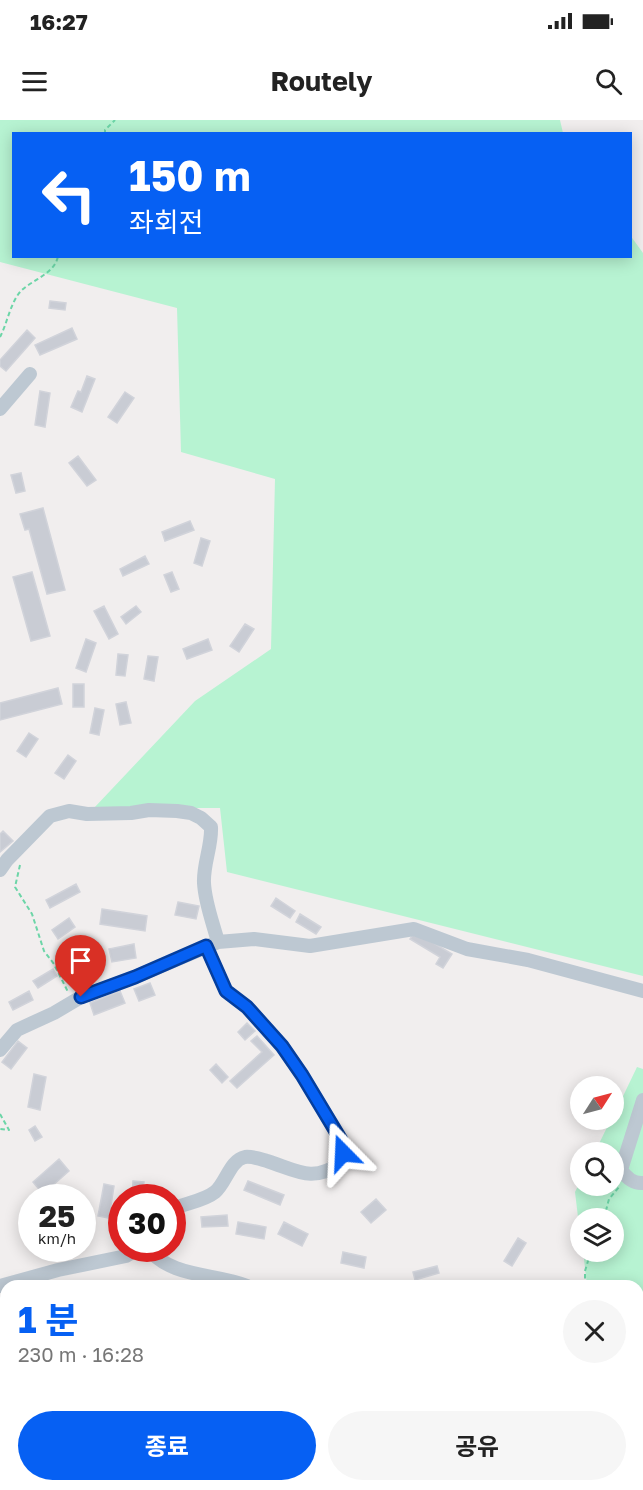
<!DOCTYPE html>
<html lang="ko">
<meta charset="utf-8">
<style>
body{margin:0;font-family:"Golos Text","Noto Sans KR",sans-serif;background:#f6f6f6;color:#222;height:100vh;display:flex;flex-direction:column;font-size:22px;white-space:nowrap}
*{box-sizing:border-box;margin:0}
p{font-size:20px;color:#767676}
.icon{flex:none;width:33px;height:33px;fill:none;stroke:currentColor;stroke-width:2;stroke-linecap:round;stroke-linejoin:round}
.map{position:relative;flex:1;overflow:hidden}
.details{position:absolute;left:0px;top:1160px;width:644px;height:212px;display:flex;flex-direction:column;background:#fff;border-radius:18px 18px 0 0;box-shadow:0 3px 15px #0003}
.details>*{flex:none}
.top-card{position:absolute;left:12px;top:12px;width:620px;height:126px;border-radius:0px;box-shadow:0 3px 15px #0003;background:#0660f3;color:#fff;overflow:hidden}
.needle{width:39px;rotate:54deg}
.fabs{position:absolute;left:570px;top:956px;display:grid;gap:12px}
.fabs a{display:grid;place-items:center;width:54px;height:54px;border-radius:50%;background:#fff;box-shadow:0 3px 15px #0003;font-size:30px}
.speed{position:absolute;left:18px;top:1064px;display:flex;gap:12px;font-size:30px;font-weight:700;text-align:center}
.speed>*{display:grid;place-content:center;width:78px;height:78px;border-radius:50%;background:#fff;box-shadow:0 3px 15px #0003;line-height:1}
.speed small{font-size:15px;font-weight:400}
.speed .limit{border:9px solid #d22;background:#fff;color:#111}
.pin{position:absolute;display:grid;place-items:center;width:51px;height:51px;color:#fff;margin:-62px -26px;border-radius:50% 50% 50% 0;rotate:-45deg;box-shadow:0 0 6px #0007}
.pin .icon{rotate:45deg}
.me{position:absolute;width:66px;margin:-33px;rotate:339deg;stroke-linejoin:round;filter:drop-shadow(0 0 4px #0008)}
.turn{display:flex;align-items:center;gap:21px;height:126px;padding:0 18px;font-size:27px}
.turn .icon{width:78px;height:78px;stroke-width:2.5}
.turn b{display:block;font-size:42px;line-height:51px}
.round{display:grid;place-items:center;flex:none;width:63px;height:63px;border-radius:32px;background:#f6f6f6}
.headline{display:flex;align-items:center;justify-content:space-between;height:102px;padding:0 18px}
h1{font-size:36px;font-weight:700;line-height:45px;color:#0660f3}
.cta{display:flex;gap:12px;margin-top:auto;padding:12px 18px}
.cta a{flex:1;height:69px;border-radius:36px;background:#0660f3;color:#fff;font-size:24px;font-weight:700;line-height:69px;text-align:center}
.cta a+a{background:#f6f6f6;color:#222}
.status{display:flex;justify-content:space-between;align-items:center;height:42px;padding:0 30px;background:#fff;direction:ltr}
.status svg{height:16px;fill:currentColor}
header{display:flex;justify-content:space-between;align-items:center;height:78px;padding:0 18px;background:#fff;font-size:27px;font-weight:700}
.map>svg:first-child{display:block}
.green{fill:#b7f3d2}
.building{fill:#c9ccd4;stroke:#d1d3da;stroke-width:1.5}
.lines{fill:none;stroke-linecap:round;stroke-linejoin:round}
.path{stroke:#6cd5a7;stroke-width:2;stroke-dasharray:4.5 3;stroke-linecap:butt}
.minor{stroke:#bdc8d2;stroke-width:14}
.route-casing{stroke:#043e9e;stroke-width:15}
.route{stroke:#0660f3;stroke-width:10}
</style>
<div class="status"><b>16:27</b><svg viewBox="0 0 49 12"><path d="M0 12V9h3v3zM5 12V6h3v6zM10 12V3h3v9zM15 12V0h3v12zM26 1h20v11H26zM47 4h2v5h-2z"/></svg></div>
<header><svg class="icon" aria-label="menu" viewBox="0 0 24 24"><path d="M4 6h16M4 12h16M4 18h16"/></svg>Routely<svg class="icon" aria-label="search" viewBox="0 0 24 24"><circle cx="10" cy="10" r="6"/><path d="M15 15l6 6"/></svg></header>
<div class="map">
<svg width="643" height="1370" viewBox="0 0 643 1370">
<rect width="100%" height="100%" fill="#f1eeee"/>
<path class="green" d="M0,0H560L563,13L14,14V136H630V115L643,133V856L227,752L220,688H94L195,581L271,529L275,359L181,332L177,188L0,142Z
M637,947L643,949V1370H611V1365H638V1166L587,1165L583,1131H614V1098H580V1114L575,1072L580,1062V1065H614V1032H595L611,999H614V995Z"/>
<path class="building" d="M50,181L66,183L65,190L49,188Z
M72,208L77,219L40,235L35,225Z
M27,210L35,218L6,251L0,246V240Z
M87,256L95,259L82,292L71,287L78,271L81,272Z
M40,271L50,273L45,307L35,305Z
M125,272L134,278L117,303L108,297Z
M78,336L96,360L87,366L69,343Z
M21,353L25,371L16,373L11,355Z
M43,388L65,470L47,474L29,409L25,410L20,394Z
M190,401L194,410L165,421L162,412Z
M201,418L210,421L202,446L194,443Z
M145,436L149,444L123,456L120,449Z
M32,452L50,516L31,521L13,457Z
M172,452L179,469L171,472L164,455Z
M104,486L118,514L109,519L94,491Z
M136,486L141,492L126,504L121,497Z
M245,504L254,509L239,532L230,526Z
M86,519L96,523L86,552L76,548Z
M208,519L212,530L187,539L183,529Z
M118,534L128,535L125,556L116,555Z
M148,536L158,537L154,561L144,559Z
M73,564H84V587H73Z
M58,568L62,584L0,600V583Z
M126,582L131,603L120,605L116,584Z
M95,588L104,590L99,615L90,613Z
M29,613L38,619L26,637L17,631Z
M68,635L76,641L64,659L55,653Z
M3,711L13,721L0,732V714Z
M76,764L80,772L50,788L46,780Z
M276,778L295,791L290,798L271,786Z
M178,782L199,786L196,799L175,795Z
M102,789L147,796L145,811L100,804Z
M300,794L321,807L316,814L296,802Z
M69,798L75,807L58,819L52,810Z
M415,812L452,834L443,848L436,844L440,837L410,819Z
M134,824L136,838L112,842L109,829Z
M75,832L82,842L64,853L58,843Z
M53,849L57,856L38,868L33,861Z
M150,863L155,875L139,881L134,869Z
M29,871L33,880L13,890L9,882Z
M120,871L125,883L94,895L90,883Z
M247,903L255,911L245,920L238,912Z
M257,916L274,935L237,968L230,961L262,932L251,921Z
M18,921L27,928L11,949L2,942Z
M216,944L228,957L222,963L210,950Z
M34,954L46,957L40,990L28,987Z
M35,1006L42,1017L35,1021L29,1010Z
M59,1039L69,1051L43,1074L33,1062Z
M133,1061L144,1062L142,1077H132Z
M248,1061L284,1075L280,1085L244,1070Z
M104,1064L114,1066L109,1098L98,1096Z
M376,1079L386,1090L371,1103L361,1092Z
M227,1095L228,1106L202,1107L201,1097Z
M238,1102L266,1107L264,1119L236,1114Z
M284,1102L308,1114L302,1126L278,1114Z
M518,1118L526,1123L512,1146L504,1141Z
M343,1132L366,1137L364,1148L341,1143Z
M437,1146L439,1153L415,1160L413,1152Z"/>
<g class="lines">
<path class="path" d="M105,14V10L115,0
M0,217C7,204 10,184 20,172C31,160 55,154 58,136
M20,745L15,767L32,794L44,831L54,844L68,872
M0,994L9,1010L0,1009
M604,1098L609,1079L619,1067
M585,1166V1151L591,1131
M488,1370L491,1365
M562,1370L564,1365"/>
<path class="minor" d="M0,289L30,254
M0,750L7,740L50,696L69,691L87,694L131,693L149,690L177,691L191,693L201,698L211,707C212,726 203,744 204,763C205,783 213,803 218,822
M0,930L17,910L54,893L81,877L135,857L218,822L254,819L310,826L414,809L467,829L528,840L643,871
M643,980L621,1050C626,1057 633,1064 643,1063
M172,1089C186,1083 204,1081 215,1072C226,1063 230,1040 245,1037C252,1036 260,1039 267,1041C298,1051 312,1063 341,1043L343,1033L341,1020L302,955L282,926L247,887L226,871L206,826
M148,1128C170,1158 215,1153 247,1166
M0,1166L58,1150L126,1136L140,1128
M0,1190L6,1198
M92,1365L95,1370
M58,1370V1365"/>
</g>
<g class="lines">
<defs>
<path id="route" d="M81,877L135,857L206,826L226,871L247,887L282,926L302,955L341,1020L343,1033"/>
</defs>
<use href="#route" class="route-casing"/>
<use href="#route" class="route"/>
</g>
</svg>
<div class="fabs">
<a><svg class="needle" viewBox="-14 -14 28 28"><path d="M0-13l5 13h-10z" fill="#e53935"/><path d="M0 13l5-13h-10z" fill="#767676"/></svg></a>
<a><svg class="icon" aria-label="search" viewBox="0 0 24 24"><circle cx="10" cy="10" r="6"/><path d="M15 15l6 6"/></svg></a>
<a><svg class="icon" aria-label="layers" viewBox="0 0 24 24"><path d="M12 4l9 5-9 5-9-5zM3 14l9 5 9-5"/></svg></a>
</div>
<div class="speed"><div>25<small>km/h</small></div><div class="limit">30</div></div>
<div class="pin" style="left:81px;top:877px;background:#d93025"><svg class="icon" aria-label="arrive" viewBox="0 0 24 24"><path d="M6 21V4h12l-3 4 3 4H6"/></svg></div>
<svg class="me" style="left:343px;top:1033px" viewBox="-20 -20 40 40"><path d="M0-17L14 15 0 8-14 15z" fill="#0660f3" stroke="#fff" stroke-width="4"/></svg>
<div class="top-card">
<div class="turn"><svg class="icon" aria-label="left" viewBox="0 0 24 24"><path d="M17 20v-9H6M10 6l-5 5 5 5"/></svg><div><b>150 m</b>좌회전</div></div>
</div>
<section class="details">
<div class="headline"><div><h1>1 분</h1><p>230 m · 16:28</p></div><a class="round"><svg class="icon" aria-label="close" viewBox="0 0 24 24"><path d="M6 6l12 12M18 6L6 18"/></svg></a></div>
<div class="cta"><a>종료</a><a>공유</a></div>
</section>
</div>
